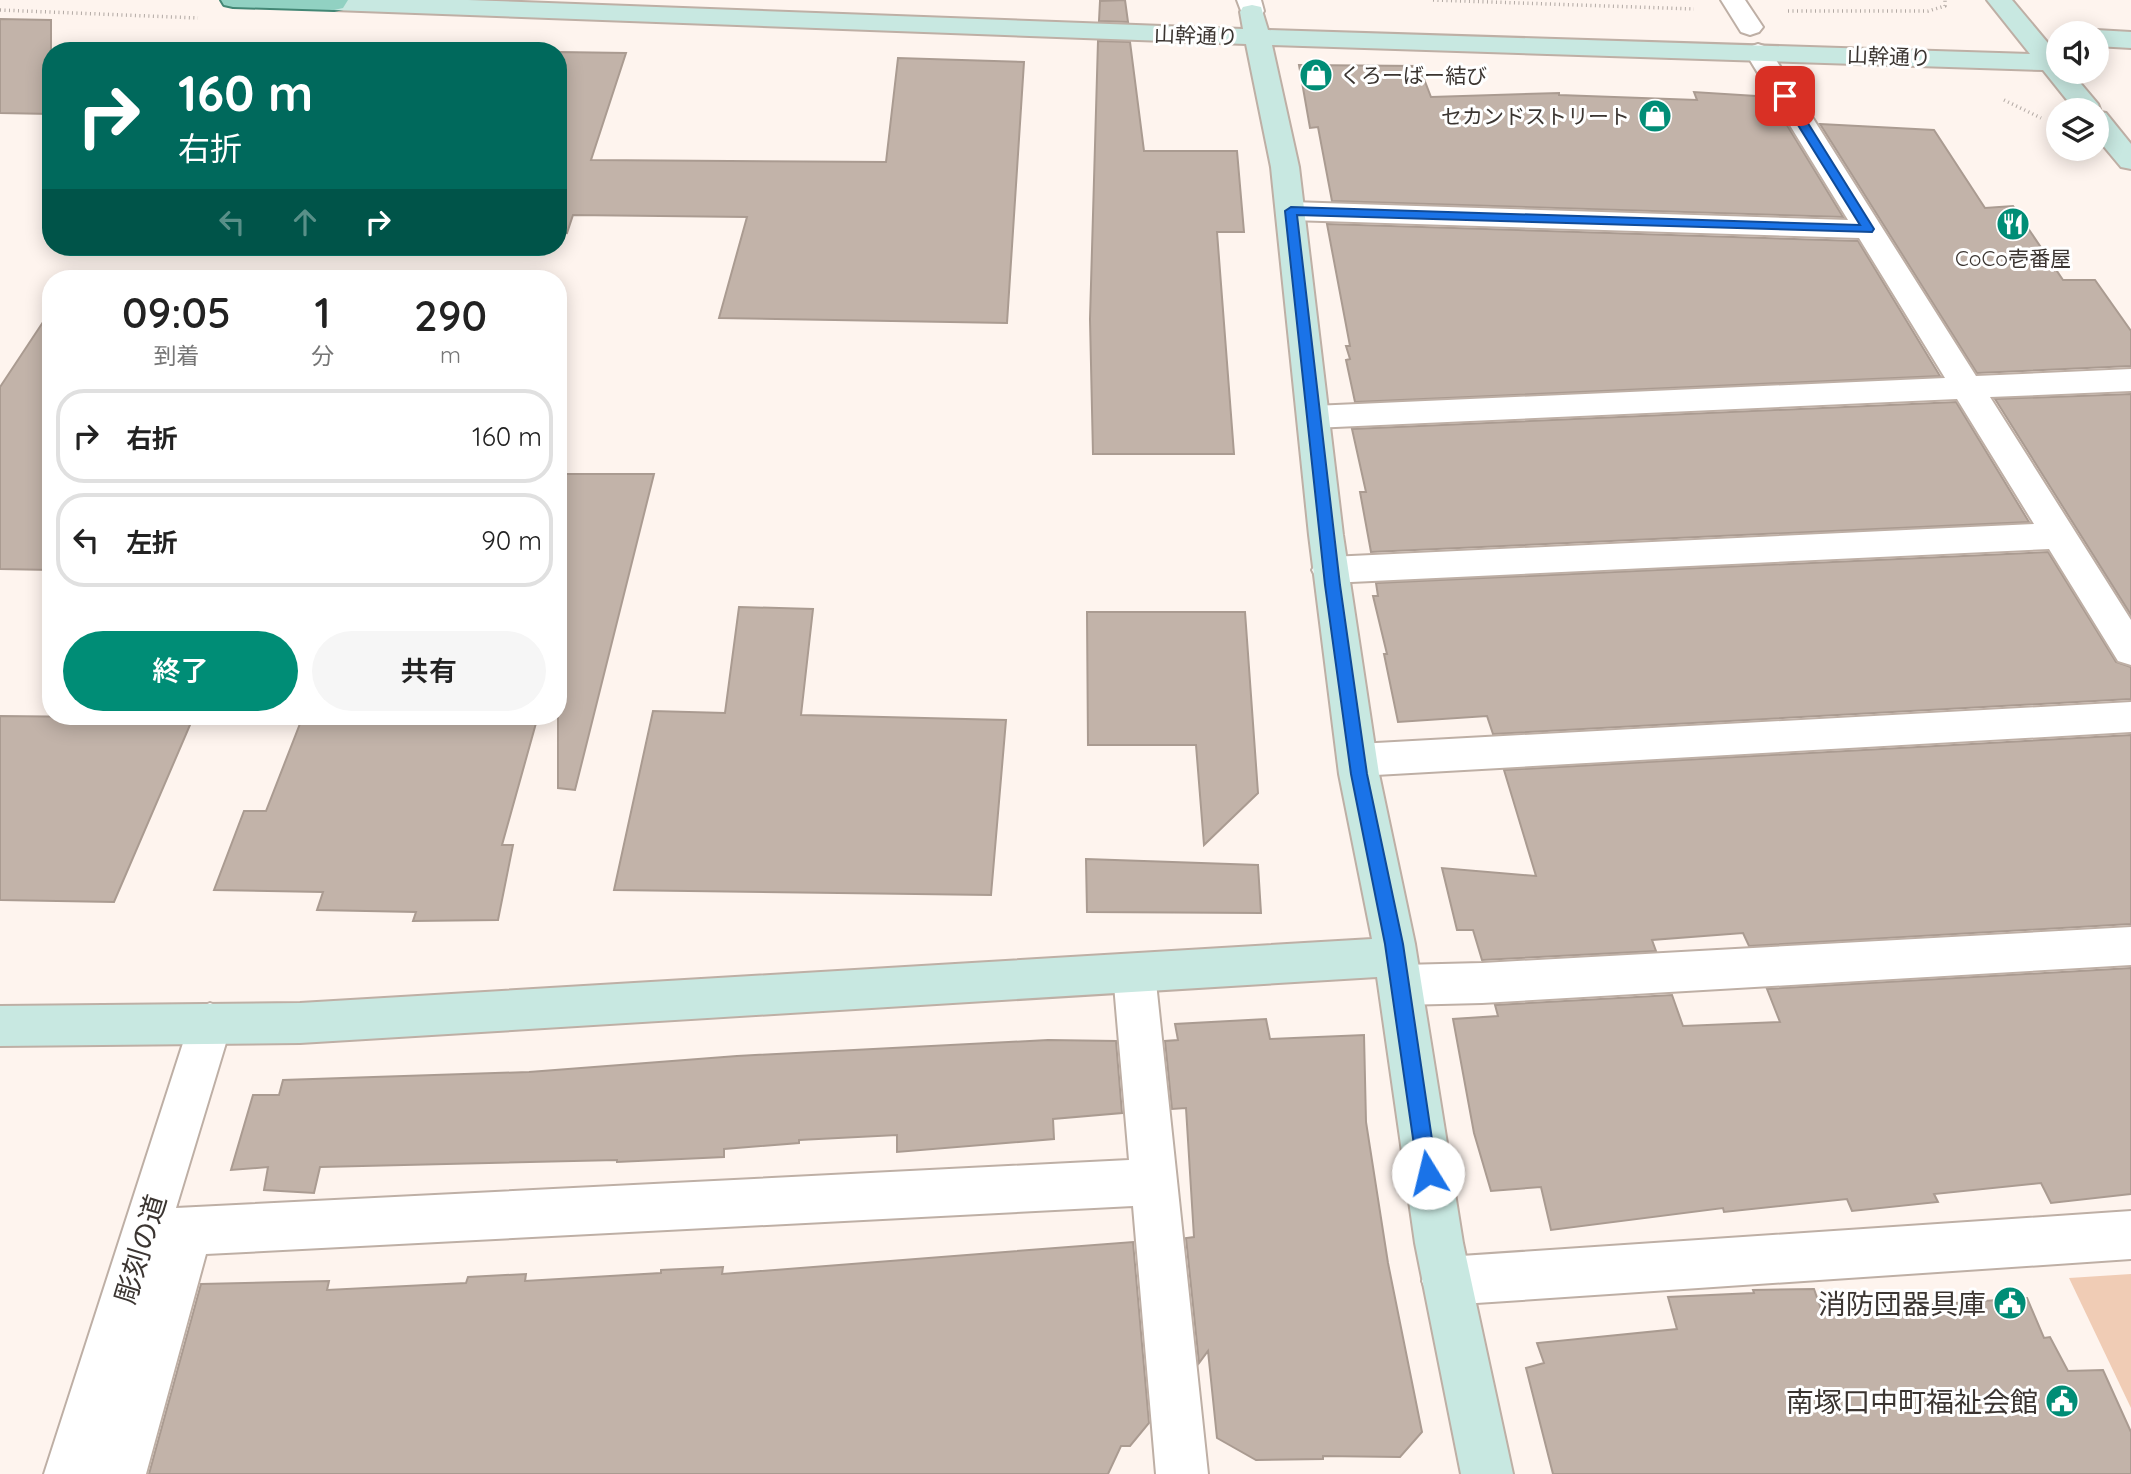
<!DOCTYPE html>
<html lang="ja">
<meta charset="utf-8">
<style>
body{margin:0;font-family:Quicksand,"Noto Sans JP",sans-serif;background:#f6f6f6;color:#222;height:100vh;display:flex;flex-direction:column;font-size:26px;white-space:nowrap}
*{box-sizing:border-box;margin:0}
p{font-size:23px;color:#767676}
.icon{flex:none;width:38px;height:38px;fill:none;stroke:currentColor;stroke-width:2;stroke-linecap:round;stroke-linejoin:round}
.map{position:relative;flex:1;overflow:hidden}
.details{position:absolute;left:42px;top:270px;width:525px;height:455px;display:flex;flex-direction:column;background:#fff;border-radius:28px;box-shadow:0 4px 18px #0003}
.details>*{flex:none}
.banner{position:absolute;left:42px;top:42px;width:525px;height:214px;border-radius:28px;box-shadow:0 4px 18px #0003;background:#00695c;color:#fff;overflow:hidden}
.controls{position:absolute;left:2046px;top:21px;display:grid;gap:14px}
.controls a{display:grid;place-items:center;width:63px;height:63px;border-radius:50%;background:#fff;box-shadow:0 4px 18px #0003;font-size:35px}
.pin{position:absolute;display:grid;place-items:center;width:60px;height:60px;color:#fff;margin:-30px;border-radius:14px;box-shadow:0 4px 10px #0006}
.me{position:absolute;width:77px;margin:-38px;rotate:351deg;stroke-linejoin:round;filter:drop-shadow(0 0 5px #0008)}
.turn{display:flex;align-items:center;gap:24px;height:147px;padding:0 21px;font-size:32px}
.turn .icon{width:91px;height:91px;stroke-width:2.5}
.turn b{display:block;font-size:49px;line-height:60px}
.lanes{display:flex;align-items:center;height:66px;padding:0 21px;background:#0003;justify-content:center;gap:35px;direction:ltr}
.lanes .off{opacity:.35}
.eta{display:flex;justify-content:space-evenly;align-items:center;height:119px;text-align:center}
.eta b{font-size:42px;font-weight:600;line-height:49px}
.button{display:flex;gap:14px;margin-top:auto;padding:14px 21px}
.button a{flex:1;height:80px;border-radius:42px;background:#008d76;color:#fff;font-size:28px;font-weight:600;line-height:80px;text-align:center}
.button a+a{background:#f6f6f6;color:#222}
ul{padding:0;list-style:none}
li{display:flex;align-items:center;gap:21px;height:94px;margin:0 14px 10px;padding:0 7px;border:4px solid #e0e0e0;border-radius:28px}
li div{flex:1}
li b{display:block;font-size:26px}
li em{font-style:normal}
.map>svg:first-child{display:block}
.green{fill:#f0ccb5}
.building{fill:#c2b3a9;stroke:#aa9b91;stroke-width:2}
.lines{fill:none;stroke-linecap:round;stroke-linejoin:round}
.street-casing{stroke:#beafa5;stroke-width:4}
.secondary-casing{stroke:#beafa5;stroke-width:4}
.primary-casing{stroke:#438775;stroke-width:4}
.path{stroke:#b2a9a4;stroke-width:3.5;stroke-dasharray:1 3.5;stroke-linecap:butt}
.street{fill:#fff;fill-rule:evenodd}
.secondary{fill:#c8e8e1;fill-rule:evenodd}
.primary{fill:#91d1c2;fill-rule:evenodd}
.route{fill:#1a73e8;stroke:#114b97;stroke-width:2}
.labels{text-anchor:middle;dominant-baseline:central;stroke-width:6;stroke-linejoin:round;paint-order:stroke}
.far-street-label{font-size:21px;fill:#3b3531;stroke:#fff}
.far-poi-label{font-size:21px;fill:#3b3531;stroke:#fff;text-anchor:start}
.near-street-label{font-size:28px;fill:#3b3531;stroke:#fff}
.near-poi-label{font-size:28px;fill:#3b3531;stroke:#fff;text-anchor:end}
</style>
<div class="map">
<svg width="2131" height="1474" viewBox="0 0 2131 1474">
<rect width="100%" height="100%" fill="#fef4ee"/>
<path class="green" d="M2131,1274V1408L2069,1278Z"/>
<path class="building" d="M1125,0L1128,22L1099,21L1100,1Z
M0,19L51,20V114L0,113Z
M1098,41L1130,42L1144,151H1237L1244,232H1217L1234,454H1093L1090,319Z
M558,52L626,53L591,160L886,162L898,58L1024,62L1007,323L719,318L747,217L573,215L567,233L558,231Z
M1299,65L1419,66L1431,97L1559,93V95L1697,100L1694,92L1756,96L1776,122H1785L1843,217L1332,201L1318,127L1310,128Z
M1820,124L1934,130L1985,208L2013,206L2063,280H2095L2131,331V366L1977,373Z
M1327,224L1858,241L1940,376L1355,402L1346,360L1350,359L1346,346H1350Z
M51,310V570L0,569V387Z
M2131,394V615L1995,399Z
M1956,402L2029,522L1371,552L1360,492H1366L1352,429Z
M558,474H654L575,790L558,788Z
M2048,552L2116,662L2131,667V699L1493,734L1487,716L1398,722L1384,654H1387L1373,596H1378L1376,583Z
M739,607L813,609L801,715L1006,720L991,895L614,890L653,711L725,713Z
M1087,612H1245L1258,793L1204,845L1196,745H1088Z
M0,716L193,718L114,902L0,900Z
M303,716H538L502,845H513L498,920L413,921L416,912L317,910L323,892L214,890L244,811H266Z
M2131,735V924L1749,946L1743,933L1652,940L1656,951L1482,960L1473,930H1457L1442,868L1536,876L1504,770Z
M1086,859L1258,865L1261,913L1087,912Z
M2131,968V1194L2051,1203L2041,1183L1934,1194L1938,1202L1852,1211L1847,1199L1724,1212L1723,1208L1551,1230L1541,1187L1491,1191L1474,1133L1453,1019L1498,1016L1495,1005L1672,995L1683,1026L1780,1022L1767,989Z
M1266,1019L1270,1039L1364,1035L1366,1122L1388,1263L1422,1432L1400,1457L1323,1456V1459L1256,1460L1217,1438L1208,1351L1199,1363L1186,1238L1194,1237L1186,1108L1172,1109L1165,1041L1178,1040L1175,1024Z
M1048,1040L1116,1041L1122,1113L1053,1119L1054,1139L897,1152V1135L799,1140V1143L724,1149V1157L617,1162V1160L320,1167L314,1193L264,1190L268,1167L231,1170L253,1095H279L283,1080L529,1072L737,1056Z
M1133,1242L1149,1423L1130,1446H1121L1108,1474H149L201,1284L329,1281L327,1290L466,1283L468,1277L526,1274L525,1281L661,1273V1270L723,1267L722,1274Z
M1814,1289L1822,1312L2027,1298L2044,1338L2050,1337L2068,1371L2103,1370L2131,1432V1474H1553L1526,1368L1544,1363L1537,1343L1677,1329L1668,1297L1754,1293L1753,1290Z"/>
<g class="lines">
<defs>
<path id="street" d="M1237,0H1261L1264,11L1261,16L1252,18L1243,16Z
M1721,0H1745L1763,27L1759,32L1750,35L1741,32Z
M1758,44L1767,47L1771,52L1976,376L2131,369V391L1990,397L2131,620V665L2118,661L2049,549L1330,583L1317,579L1312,570L1317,561L1330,557L2034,524L1957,399L1313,428L1302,425L1297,417L1302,409L1313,406L1945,378L1859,238L1291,220L1281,217L1277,211L1281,205L1291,202L1848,220L1745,52L1749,47Z
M2131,702V732L1358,776L1344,771L1339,760L1344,749L1358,744Z
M2131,927V965L1482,1003L1401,1005L1386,999L1379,985L1386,971L1401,965L1482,963Z
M1134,954L1149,959L1155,973L1208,1474H1156L1133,1206L206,1254L146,1474H44L194,1009L210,1003L226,1009L232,1023L176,1208L1129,1160L1113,973L1119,959Z
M2131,1211V1259L1446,1305L1429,1298L1422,1281L1429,1264L1446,1257Z"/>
<path id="secondary" d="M324,0H468L1243,29L1240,12L1243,7L1252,5L1261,7L1268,30L2030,54L1987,0H2012L2058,55V72H2071L2098,104L2101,112L2106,113L2131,144V169L2121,167L2096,137V110H2075L2043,70L1272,45L1299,167L1343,535L1379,774L1415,944L1463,1243L1513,1474H1461L1415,1243L1377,977L300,1043L0,1046V1006L300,1003L1372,939L1339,774L1309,535L1271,167L1246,44L334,10L325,8L322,3Z
M2096,30L2131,32V48L2096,46V33H2087Z"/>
<path id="primary" d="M221,0H348L343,8L334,10L233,7L224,5Z"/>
</defs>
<use href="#street" class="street-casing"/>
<use href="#secondary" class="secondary-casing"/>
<use href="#primary" class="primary-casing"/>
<path class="path" d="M1433,0L1694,9
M0,10L198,18
M1788,11H1928L1945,6V0
M2004,100L2041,118"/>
<use href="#street" class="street"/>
<use href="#secondary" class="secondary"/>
<use href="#primary" class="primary"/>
</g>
<path class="route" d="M1785,93L1791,96L1874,229L1872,232L1297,215L1340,585L1367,774L1403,944L1437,1173L1435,1180L1428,1183L1421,1180L1418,1173L1385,944L1351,774L1325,585L1285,211L1291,207L1860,225L1780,96Z"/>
<defs>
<symbol id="shop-disc" viewBox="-11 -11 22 22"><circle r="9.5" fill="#008d76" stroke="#fff"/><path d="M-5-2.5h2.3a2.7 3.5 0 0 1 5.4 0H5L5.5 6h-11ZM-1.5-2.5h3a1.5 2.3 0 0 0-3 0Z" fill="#fff"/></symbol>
<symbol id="restaurant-disc" viewBox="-11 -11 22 22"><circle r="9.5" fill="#008d76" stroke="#fff"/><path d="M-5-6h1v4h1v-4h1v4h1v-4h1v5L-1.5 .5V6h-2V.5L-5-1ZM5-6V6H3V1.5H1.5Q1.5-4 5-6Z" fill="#fff"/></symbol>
<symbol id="civic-disc" viewBox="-11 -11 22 22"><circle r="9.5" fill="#008d76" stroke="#fff"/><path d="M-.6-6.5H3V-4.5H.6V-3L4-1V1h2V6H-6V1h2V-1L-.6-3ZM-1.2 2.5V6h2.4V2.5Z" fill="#fff"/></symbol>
</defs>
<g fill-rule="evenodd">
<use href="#shop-disc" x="1297" y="56" width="38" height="38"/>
<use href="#shop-disc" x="1636" y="97" width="38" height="38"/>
<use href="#restaurant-disc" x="1994" y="205" width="38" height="38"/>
<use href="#civic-disc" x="1991" y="1284" width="38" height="38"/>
<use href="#civic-disc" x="2043" y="1382" width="38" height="38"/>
</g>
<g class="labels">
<g class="far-street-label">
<text transform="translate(1196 35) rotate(2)">山幹通り</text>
<text transform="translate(1889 56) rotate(2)">山幹通り</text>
</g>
<g class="far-poi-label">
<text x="1340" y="75">くろーばー結び</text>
<text x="1630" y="116" text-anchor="end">セカンドストリート</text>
<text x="2013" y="258" text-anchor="middle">CoCo壱番屋</text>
</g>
<g class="near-street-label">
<text transform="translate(140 1249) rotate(-73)">彫刻の道</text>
</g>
<g class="near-poi-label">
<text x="1986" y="1303">消防団器具庫</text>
<text x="2038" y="1401">南塚口中町福祉会館</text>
</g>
</g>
</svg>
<div class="controls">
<a><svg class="icon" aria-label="sound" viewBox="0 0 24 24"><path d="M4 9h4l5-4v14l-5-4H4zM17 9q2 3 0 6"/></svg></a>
<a><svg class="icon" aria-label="layers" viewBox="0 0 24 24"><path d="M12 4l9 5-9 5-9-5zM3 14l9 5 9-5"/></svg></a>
</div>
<div class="pin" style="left:1785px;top:96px;background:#d93025"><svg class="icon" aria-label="arrive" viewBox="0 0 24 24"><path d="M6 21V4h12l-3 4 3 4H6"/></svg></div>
<svg class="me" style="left:1428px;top:1173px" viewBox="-20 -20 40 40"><circle r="19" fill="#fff"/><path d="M0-13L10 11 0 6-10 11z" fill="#1a73e8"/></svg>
<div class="banner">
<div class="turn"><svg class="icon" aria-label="right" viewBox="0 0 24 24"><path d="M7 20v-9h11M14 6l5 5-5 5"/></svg><div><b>160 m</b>右折</div></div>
<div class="lanes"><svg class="icon off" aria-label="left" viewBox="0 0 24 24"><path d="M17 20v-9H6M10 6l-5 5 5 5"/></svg><svg class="icon off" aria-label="ahead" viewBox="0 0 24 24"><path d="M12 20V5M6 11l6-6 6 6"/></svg><svg class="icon" aria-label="right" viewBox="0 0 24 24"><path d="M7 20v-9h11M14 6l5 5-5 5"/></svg></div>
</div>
<section class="details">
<div class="eta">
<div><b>09:05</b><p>到着</p></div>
<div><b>1</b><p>分</p></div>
<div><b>290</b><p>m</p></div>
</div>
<ul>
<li><svg class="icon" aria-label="right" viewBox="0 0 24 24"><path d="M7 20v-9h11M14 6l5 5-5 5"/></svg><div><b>右折</b></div><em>160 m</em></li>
<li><svg class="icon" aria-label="left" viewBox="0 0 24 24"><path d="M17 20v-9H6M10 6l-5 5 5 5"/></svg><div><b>左折</b></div><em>90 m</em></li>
</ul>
<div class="button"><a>終了</a><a>共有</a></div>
</section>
</div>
